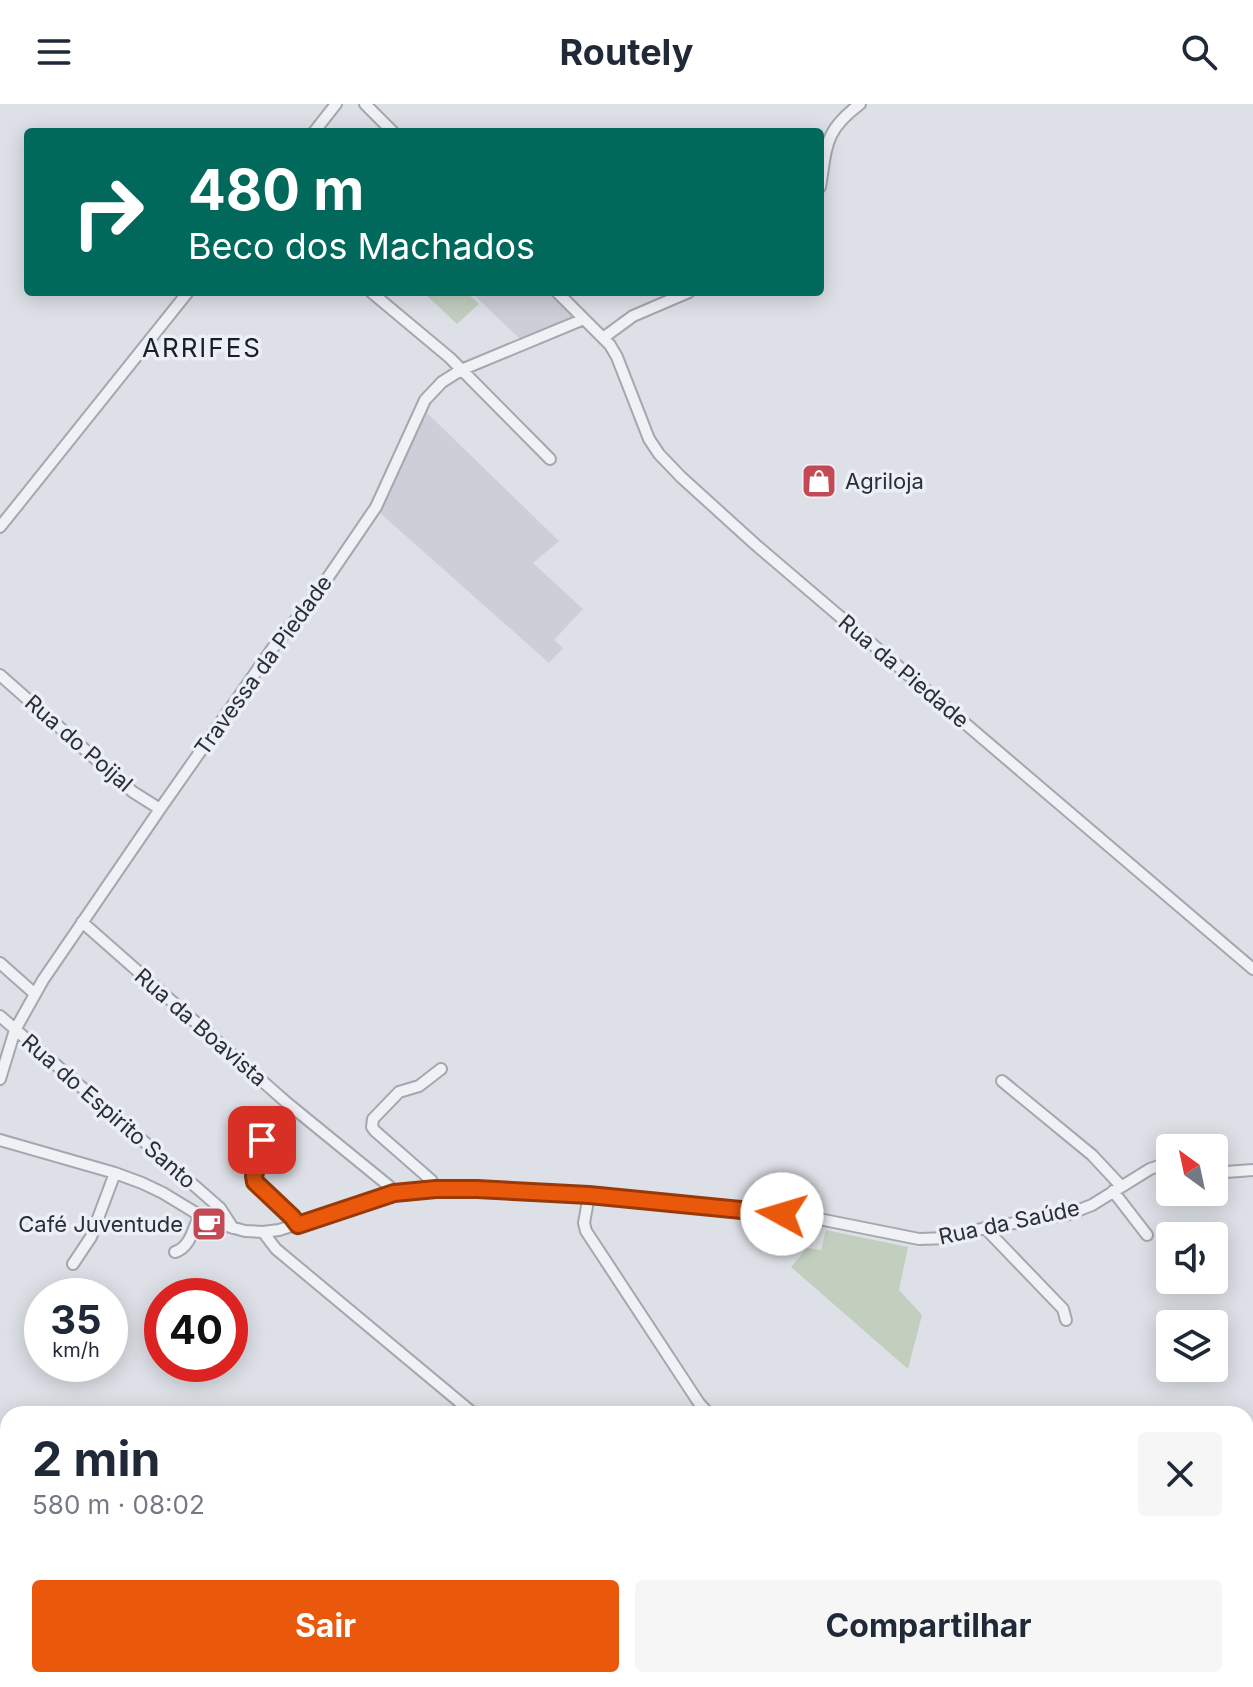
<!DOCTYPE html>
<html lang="pt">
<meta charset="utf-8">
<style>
body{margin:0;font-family:Inter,sans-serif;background:#f6f6f7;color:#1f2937;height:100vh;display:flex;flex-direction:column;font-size:30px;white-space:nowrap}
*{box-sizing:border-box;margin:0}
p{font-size:26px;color:#747a83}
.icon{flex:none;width:44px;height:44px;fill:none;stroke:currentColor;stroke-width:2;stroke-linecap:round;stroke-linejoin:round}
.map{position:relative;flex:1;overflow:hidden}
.panel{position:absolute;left:0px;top:1302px;width:1254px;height:282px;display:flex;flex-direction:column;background:#fff;border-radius:24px 24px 0 0;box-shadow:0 4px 20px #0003}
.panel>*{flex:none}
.top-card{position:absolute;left:24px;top:24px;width:800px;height:168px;border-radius:8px;box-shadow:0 4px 20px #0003;background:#00695c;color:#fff;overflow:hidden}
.needle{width:52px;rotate:327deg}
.buttons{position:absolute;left:1156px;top:1030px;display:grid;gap:16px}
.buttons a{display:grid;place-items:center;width:72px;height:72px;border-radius:8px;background:#fff;box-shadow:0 4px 20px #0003;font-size:40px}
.speed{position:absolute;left:24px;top:1174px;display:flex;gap:16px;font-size:40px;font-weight:700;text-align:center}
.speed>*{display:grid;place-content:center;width:104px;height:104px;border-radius:50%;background:#fff;box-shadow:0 4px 20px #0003;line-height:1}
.speed small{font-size:20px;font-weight:400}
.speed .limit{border:12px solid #d22;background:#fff;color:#111}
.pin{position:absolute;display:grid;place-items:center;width:68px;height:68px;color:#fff;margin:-34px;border-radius:16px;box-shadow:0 4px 12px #0006}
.me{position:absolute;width:88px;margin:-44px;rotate:276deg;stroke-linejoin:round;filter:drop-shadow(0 0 6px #0008)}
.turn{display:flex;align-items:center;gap:28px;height:168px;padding:0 32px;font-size:36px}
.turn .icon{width:104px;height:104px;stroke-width:2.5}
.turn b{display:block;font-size:56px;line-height:68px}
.round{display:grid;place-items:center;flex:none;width:84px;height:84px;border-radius:8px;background:#f6f6f7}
.head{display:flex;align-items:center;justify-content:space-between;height:136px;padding:0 32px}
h1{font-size:48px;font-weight:700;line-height:60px}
.action{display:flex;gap:16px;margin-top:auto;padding:16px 32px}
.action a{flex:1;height:92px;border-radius:8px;background:#ea580c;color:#fff;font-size:32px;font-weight:700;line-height:92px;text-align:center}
.action a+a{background:#f6f6f7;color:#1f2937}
header{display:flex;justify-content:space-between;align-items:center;height:104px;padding:0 32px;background:#fff;font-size:36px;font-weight:700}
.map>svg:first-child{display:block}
.built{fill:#cccfd8}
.green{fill:#c2cfbf}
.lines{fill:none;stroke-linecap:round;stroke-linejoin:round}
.minor-casing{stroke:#a3a7b0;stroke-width:14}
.minor{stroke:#f0f1f5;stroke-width:10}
.route-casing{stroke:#983908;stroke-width:20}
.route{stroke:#ea580c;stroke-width:14}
.labels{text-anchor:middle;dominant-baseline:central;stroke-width:7;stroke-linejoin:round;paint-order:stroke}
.poi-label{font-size:22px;fill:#282e3c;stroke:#eceff4;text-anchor:start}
.street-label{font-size:22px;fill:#282e3c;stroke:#eceff4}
.quarter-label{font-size:26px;letter-spacing:2px;fill:#1a1f2c;stroke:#eceff4}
</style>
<header><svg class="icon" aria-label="menu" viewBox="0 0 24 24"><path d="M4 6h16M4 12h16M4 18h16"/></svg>Routely<svg class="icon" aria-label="search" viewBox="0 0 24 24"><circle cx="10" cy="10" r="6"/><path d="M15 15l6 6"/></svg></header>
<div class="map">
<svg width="1253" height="1583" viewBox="0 0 1253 1583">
<rect width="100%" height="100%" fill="#dde0e6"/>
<path class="built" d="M471,188H552L569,205L572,213L568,218L521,236Z
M424,306L559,437L533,459L583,505L554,536L563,544L549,559L380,409L412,337Z
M0,1386L8,1394V1576H221L229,1583H0Z"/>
<path class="green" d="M423,188H466L479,200L457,220Z
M826,1126L908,1143L899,1186L922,1211L908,1265L791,1163L807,1144L821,1146Z"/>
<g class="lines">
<defs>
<path id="minor" d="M365,0L393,28
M314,28L336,0
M820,83C827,41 824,27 860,0
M371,188L450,254L550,355
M557,188L610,241L617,253L649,335L659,350L681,373L756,441L1253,865
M603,234L633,212L689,188
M0,423L188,188
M0,571L133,688L160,705
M82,818L286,998L389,1082L394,1089
M0,859L35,890
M0,912L220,1104L233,1124
M0,975L15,926L43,876L160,705L272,545L316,491L376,403L425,296L442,278L461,266L584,215
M1002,977L1092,1051L1121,1082
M0,1036L115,1069L142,1079L163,1089L209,1117L245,1127L263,1128L279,1126L394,1089L421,1086L477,1085L589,1091L761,1108L819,1115L919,1135L949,1134L985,1124L1069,1110L1092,1101L1150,1065L1170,1058
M262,1036L263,1041L254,1072L255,1078L292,1113L298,1121
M1214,1064L1226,1068L1253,1066
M772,1081L801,1107L803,1113
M436,1085L431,1076L375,1027L372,1023L373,1015L399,988L419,982L441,965
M1113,1087L1147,1131
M589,1091L584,1119L586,1127L699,1299L709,1310
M985,1124L1063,1205L1066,1216
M263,1128L276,1145L474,1310
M175,1148C190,1143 193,1126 199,1112
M73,1160L91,1133L115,1069
M789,1576L797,1583"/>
</defs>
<use href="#minor" class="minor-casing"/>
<use href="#minor" class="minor"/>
</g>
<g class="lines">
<defs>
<path id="route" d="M262,1036L263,1041L254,1072L255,1078L292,1113L298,1121L394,1089L436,1085H477L589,1091L782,1110"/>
</defs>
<use href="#route" class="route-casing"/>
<use href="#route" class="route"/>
</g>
<defs>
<symbol id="shop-square" viewBox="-11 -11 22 22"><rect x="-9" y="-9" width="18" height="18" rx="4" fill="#c54955" stroke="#eceff4"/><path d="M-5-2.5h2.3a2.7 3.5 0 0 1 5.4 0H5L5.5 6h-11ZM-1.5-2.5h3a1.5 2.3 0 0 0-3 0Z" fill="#fff"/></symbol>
<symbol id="cafe-square" viewBox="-11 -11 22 22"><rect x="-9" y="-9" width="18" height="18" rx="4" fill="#c54955" stroke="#eceff4"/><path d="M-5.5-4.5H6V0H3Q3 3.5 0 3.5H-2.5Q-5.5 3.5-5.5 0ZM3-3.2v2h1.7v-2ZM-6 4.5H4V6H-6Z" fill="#fff"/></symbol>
</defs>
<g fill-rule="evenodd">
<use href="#shop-square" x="799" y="357" width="40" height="40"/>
<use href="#cafe-square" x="189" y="1100" width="40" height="40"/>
</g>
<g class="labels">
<g class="poi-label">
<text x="845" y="377">Agriloja</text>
<text x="183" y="1120" text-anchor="end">Café Juventude</text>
</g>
<g class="street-label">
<text transform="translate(263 561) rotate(-54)">Travessa da Piedade</text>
<text transform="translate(904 567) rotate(40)">Rua da Piedade</text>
<text transform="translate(79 639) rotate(41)">Rua do Poijal</text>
<text transform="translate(201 923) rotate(41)">Rua da Boavista</text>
<text transform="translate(109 1007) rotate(41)">Rua do Espirito Santo</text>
<text transform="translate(1009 1118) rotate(-12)">Rua da Saúde</text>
</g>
<g class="quarter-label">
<text x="202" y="243">ARRIFES</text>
</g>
</g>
</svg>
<div class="buttons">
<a><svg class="needle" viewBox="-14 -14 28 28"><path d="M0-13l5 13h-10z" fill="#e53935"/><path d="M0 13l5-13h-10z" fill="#747a83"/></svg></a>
<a><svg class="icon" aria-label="sound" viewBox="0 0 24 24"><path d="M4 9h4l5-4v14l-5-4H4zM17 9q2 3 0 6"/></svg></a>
<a><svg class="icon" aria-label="layers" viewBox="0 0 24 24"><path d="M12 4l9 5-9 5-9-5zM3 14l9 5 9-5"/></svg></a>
</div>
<div class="speed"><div>35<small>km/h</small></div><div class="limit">40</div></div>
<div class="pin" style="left:262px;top:1036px;background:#d93025"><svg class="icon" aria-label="arrive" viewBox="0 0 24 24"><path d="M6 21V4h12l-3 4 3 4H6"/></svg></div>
<svg class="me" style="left:782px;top:1110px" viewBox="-20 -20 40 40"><circle r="19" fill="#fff"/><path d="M0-13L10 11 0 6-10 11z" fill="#ea580c"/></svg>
<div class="top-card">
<div class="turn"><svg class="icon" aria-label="right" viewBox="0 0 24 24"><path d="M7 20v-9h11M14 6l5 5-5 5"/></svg><div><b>480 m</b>Beco dos Machados</div></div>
</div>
<section class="panel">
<div class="head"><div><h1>2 min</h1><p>580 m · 08:02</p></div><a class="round"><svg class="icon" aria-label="close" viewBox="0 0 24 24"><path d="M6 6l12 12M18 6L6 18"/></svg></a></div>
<div class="action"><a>Sair</a><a>Compartilhar</a></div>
</section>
</div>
